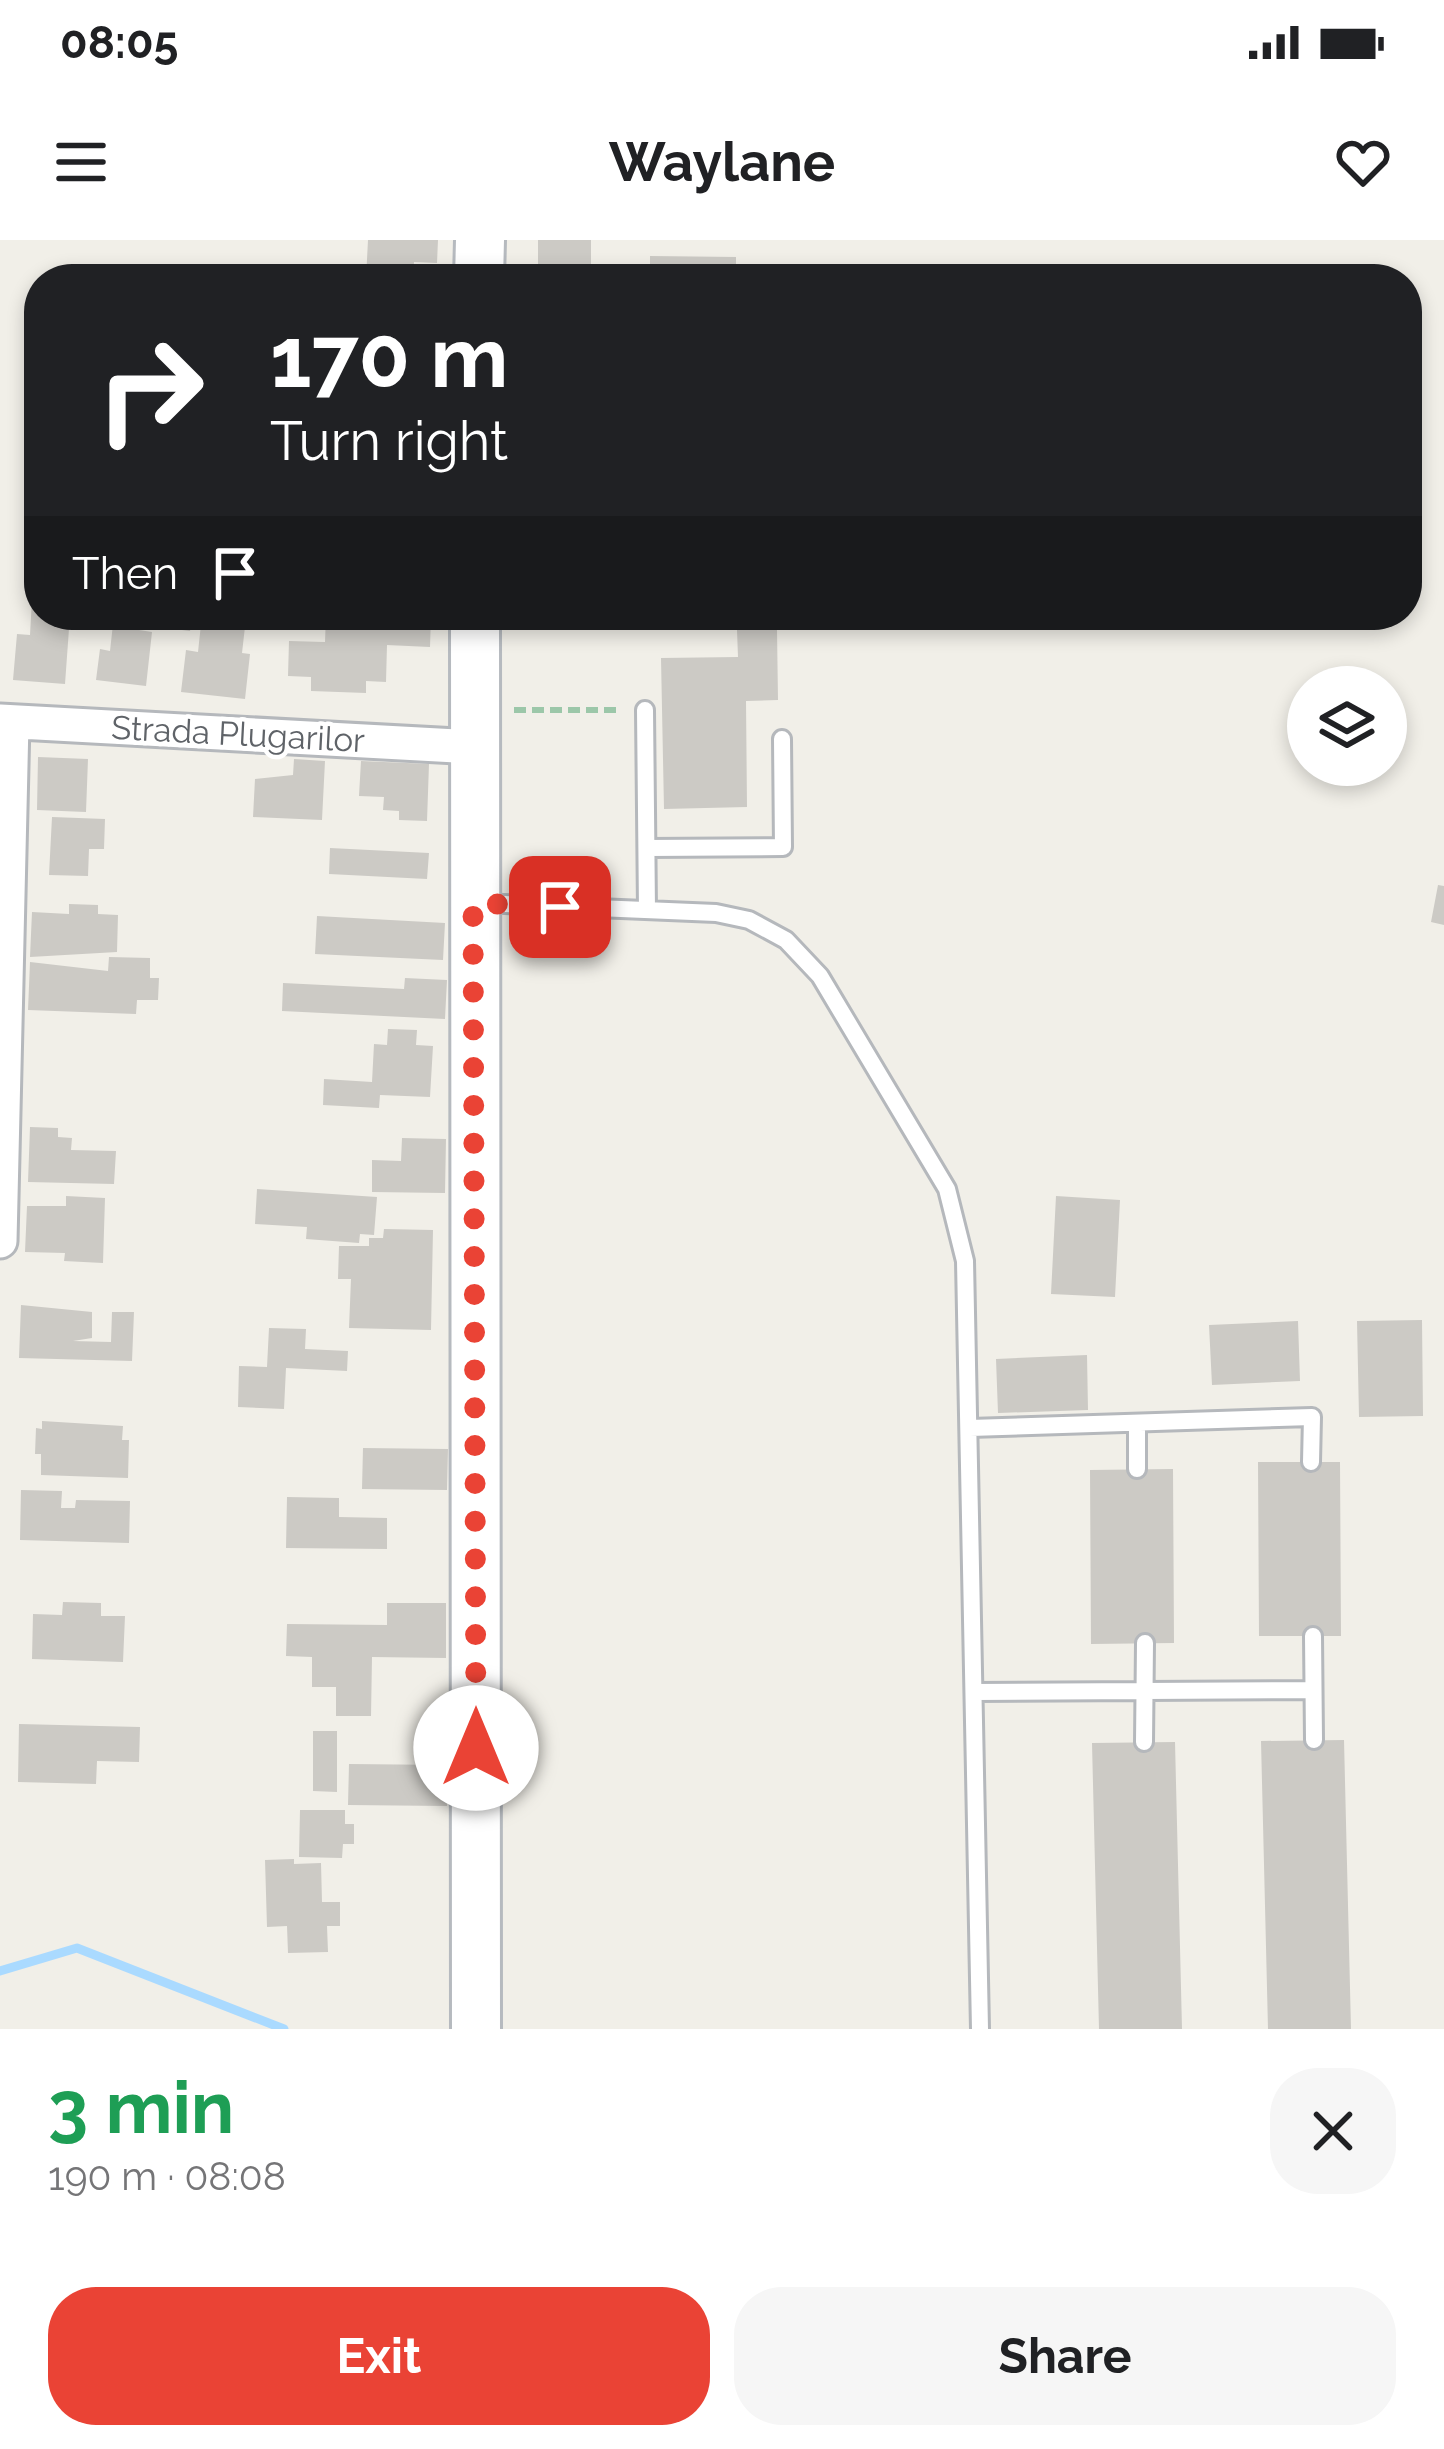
<!DOCTYPE html>
<meta charset="utf-8">
<style>
body{margin:0;font-family:Raleway,sans-serif;background:#f6f6f6;color:#202124;height:100vh;display:flex;flex-direction:column;font-size:45px;white-space:nowrap}
*{box-sizing:border-box;margin:0}
p{font-size:39px;color:#757577}
.icon{flex:none;width:66px;height:66px;fill:none;stroke:currentColor;stroke-width:2;stroke-linecap:round;stroke-linejoin:round}
.map{position:relative;height:1789px;overflow:hidden}
.side{display:flex;flex-direction:column;background:#fff;flex:1}
.side>*{flex:none}
.top-card{position:absolute;left:24px;top:24px;width:1398px;height:366px;border-radius:48px;box-shadow:0 6px 18px #0003;background:#202124;color:#fff;overflow:hidden}
.fabs{position:absolute;left:1287px;top:426px;display:grid;gap:24px}
.fabs a{display:grid;place-items:center;width:120px;height:120px;border-radius:50%;background:#fff;box-shadow:0 6px 18px #0003;font-size:60px}
.pin{position:absolute;display:grid;place-items:center;width:102px;height:102px;color:#fff;margin:-51px;border-radius:24px;box-shadow:0 6px 18px #0006}
.me{position:absolute;width:132px;margin:-66px;rotate:0deg;stroke-linejoin:round;filter:drop-shadow(0 0 9px #0008)}
.turn{display:flex;align-items:center;gap:42px;height:252px;padding:0 48px;font-size:54px}
.turn .icon{width:156px;height:156px;stroke-width:2.5}
.turn b{display:block;font-size:84px;line-height:102px}
.then{display:flex;align-items:center;height:114px;padding:0 48px;background:#0003;gap:24px;font-size:45px}
.round{display:grid;place-items:center;flex:none;width:126px;height:126px;border-radius:48px;background:#f6f6f6}
.head{display:flex;align-items:center;justify-content:space-between;height:204px;padding:0 48px}
h1{font-size:72px;font-weight:700;line-height:90px;color:#1e9e55}
.cta{display:flex;gap:24px;margin-top:auto;padding:24px 48px}
.cta a{flex:1;height:138px;border-radius:48px;background:#ea4335;color:#fff;font-size:48px;font-weight:700;line-height:138px;text-align:center}
.cta a+a{background:#f6f6f6;color:#202124}
.status{display:flex;justify-content:space-between;align-items:center;height:84px;padding:0 60px;background:#fff;direction:ltr}
.status svg{height:33px;fill:currentColor}
header{display:flex;justify-content:space-between;align-items:center;height:156px;padding:0 48px;background:#fff;font-size:54px;font-weight:700}
.map>svg:first-child{display:block}
.lines{fill:none;stroke-linecap:round;stroke-linejoin:round}
.stream{stroke:#aadaff;stroke-width:9}
.building{fill:#cccac5}
.service-casing{stroke:#b5b8bc;stroke-width:22}
.minor-casing{stroke:#b5b8bc;stroke-width:39}
.secondary-casing{stroke:#b6babf;stroke-width:54}
.path{stroke:#9cc7a9;stroke-width:6;stroke-dasharray:12 6;stroke-linecap:butt}
.service{stroke:#fff;stroke-width:16}
.minor{stroke:#fff;stroke-width:33}
.secondary{stroke:#fff;stroke-width:48}
.route{stroke:#ea4335;stroke-width:21;stroke-dasharray:0 37.8}
.labels{text-anchor:middle;dominant-baseline:central;stroke-width:9;stroke-linejoin:round;paint-order:stroke}
.street-label{font-size:33px;fill:#5f6368;stroke:#fff}
</style>
<div class="status"><b>08:05</b><svg viewBox="0 0 49 12"><path d="M0 12V9h3v3zM5 12V6h3v6zM10 12V3h3v9zM15 12V0h3v12zM26 1h20v11H26zM47 4h2v5h-2z"/></svg></div>
<header><svg class="icon" aria-label="menu" viewBox="0 0 24 24"><path d="M4 6h16M4 12h16M4 18h16"/></svg>Waylane<svg class="icon" aria-label="heart" viewBox="0 0 24 24"><path d="M12 20l-8-8c-3-5 5-10 8-4 3-6 11-1 8 4z"/></svg></header>
<div class="map">
<svg width="1444" height="1789" viewBox="0 0 1444 1789">
<rect width="100%" height="100%" fill="#f1efe8"/>
<g class="lines">
<path class="stream" d="M0,1731L77,1708L284,1789"/>
</g>
<path class="building" d="M368,0H438L437,23L414,22L413,39H366Z
M538,0H591V39H538Z
M650,16L736,17V39H650Z
M33,341H39V375H70L65,444L13,440L17,394L30,395Z
M114,375L141,377L139,390L152,392L146,446L96,440L100,409L110,411Z
M151,375H193L190,391L150,386Z
M202,375L246,378L242,413L250,414L245,459L181,452L186,410L198,412Z
M326,375H431L430,407L387,405L386,442L366,441V453L311,451V437L288,436L289,401L325,402Z
M737,390H777L778,460L746,461L747,567L664,569L661,418L738,417Z
M38,517L88,519L86,572L37,570Z
M294,519L325,521L322,580L253,577L255,539L293,535Z
M361,521L429,524L427,581L399,580V571L383,570L384,557L359,556Z
M52,577L105,579L104,609H89L88,636L49,635Z
M330,608L429,613L427,639L329,634Z
M1438,645L1444,646V685L1431,682Z
M69,664L98,665V674L118,675L117,712L30,717L32,672L69,674Z
M317,676L445,683L443,720L315,714Z
M109,717L150,718V738H159L158,760H137L136,774L28,770L30,722L108,731Z
M405,738L447,740L445,779L282,771L283,743L404,749Z
M388,789L417,790L416,805L433,806L430,857L380,855L379,868L323,865L324,839L372,842L374,804L387,805Z
M30,887L58,888V897L72,898L71,910L116,911L114,944L28,942Z
M402,898L446,899L445,953L372,952V920L401,921Z
M257,949L377,957L374,995L360,994L359,1003L306,999L307,987L255,984Z
M66,956L105,958L103,1023L64,1021L65,1013L25,1012L27,966H66Z
M1056,956L1120,960L1115,1057L1051,1054Z
M384,989L433,990L431,1090L349,1088L351,1039H338L339,1006H369V998H383Z
M21,1065L92,1072V1098L73,1101L111,1102L112,1072H134L132,1121L19,1118Z
M1422,1080L1423,1176L1359,1177L1357,1081Z
M1298,1081L1300,1141L1212,1145L1209,1085Z
M269,1088L306,1089L305,1109L348,1111L347,1131L286,1128L284,1169L238,1167L239,1126L267,1127Z
M1087,1115L1088,1170L998,1173L996,1119Z
M42,1181L123,1186L122,1200H129L128,1238L41,1235V1214H35L36,1188L42,1189Z
M363,1208L448,1209L447,1250L362,1249Z
M1258,1222H1340L1341,1396H1259Z
M1173,1229L1174,1403L1091,1404L1090,1230Z
M21,1250L62,1251L61,1268H75L76,1260L130,1261L129,1303L20,1300Z
M287,1257L339,1258V1277L387,1278V1309L286,1308Z
M63,1362L101,1363V1376H125L123,1422L32,1419L33,1374L62,1375Z
M387,1363H446V1418L372,1417L371,1476H336V1447H312V1417L286,1416L287,1384L387,1385Z
M19,1484L140,1487L139,1522L97,1521L96,1544L18,1542Z
M313,1491H337V1552L313,1551Z
M1344,1500L1351,1789H1268L1261,1501Z
M1175,1502L1182,1789H1099L1092,1503Z
M349,1524L448,1525L447,1566L348,1565Z
M300,1570H345V1584H354V1604H343L342,1618L299,1617Z
M294,1619V1624L321,1623L322,1662H340V1686H327L328,1712L288,1713L287,1686L267,1687L265,1620Z"/>
<g class="lines">
<defs>
<path id="service" d="M645,470L647,670
M647,608L783,607L782,499
M481,663L716,673L749,680L786,700L820,736L947,949L965,1021L980,1789
M1137,1183V1229
M970,1188L1312,1177L1311,1222
M1313,1396L1314,1500
M974,1452L1313,1450
M1144,1502L1145,1403"/>
<path id="minor" d="M0,481L475,507
M0,1001L12,482"/>
<path id="secondary" d="M479,39L480,0
M475,375L476,1789"/>
</defs>
<use href="#service" class="service-casing"/>
<use href="#minor" class="minor-casing"/>
<use href="#secondary" class="secondary-casing"/>
<path class="path" d="M514,470H621"/>
<use href="#service" class="service"/>
<use href="#minor" class="minor"/>
<use href="#secondary" class="secondary"/>
</g>
<g class="lines">
<path class="route" d="M476,1508L473,663L560,667"/>
</g>
<g class="labels">
<g class="street-label">
<text transform="translate(238 494) rotate(3)">Strada Plugarilor</text>
</g>
</g>
</svg>
<div class="fabs">
<a><svg class="icon" aria-label="layers" viewBox="0 0 24 24"><path d="M12 4l9 5-9 5-9-5zM3 14l9 5 9-5"/></svg></a>
</div>
<div class="pin" style="left:560px;top:667px;background:#d93025"><svg class="icon" aria-label="arrive" viewBox="0 0 24 24"><path d="M6 21V4h12l-3 4 3 4H6"/></svg></div>
<svg class="me" style="left:476px;top:1508px" viewBox="-20 -20 40 40"><circle r="19" fill="#fff"/><path d="M0-13L10 11 0 6-10 11z" fill="#ea4335"/></svg>
<div class="top-card">
<div class="turn"><svg class="icon" aria-label="right" viewBox="0 0 24 24"><path d="M7 20v-9h11M14 6l5 5-5 5"/></svg><div><b>170 m</b>Turn right</div></div>
<div class="then">Then<svg class="icon" aria-label="arrive" viewBox="0 0 24 24"><path d="M6 21V4h12l-3 4 3 4H6"/></svg></div>
</div>
</div>
<section class="side">
<div class="head"><div><h1>3 min</h1><p>190 m · 08:08</p></div><a class="round"><svg class="icon" aria-label="close" viewBox="0 0 24 24"><path d="M6 6l12 12M18 6L6 18"/></svg></a></div>
<div class="cta"><a>Exit</a><a>Share</a></div>
</section>
